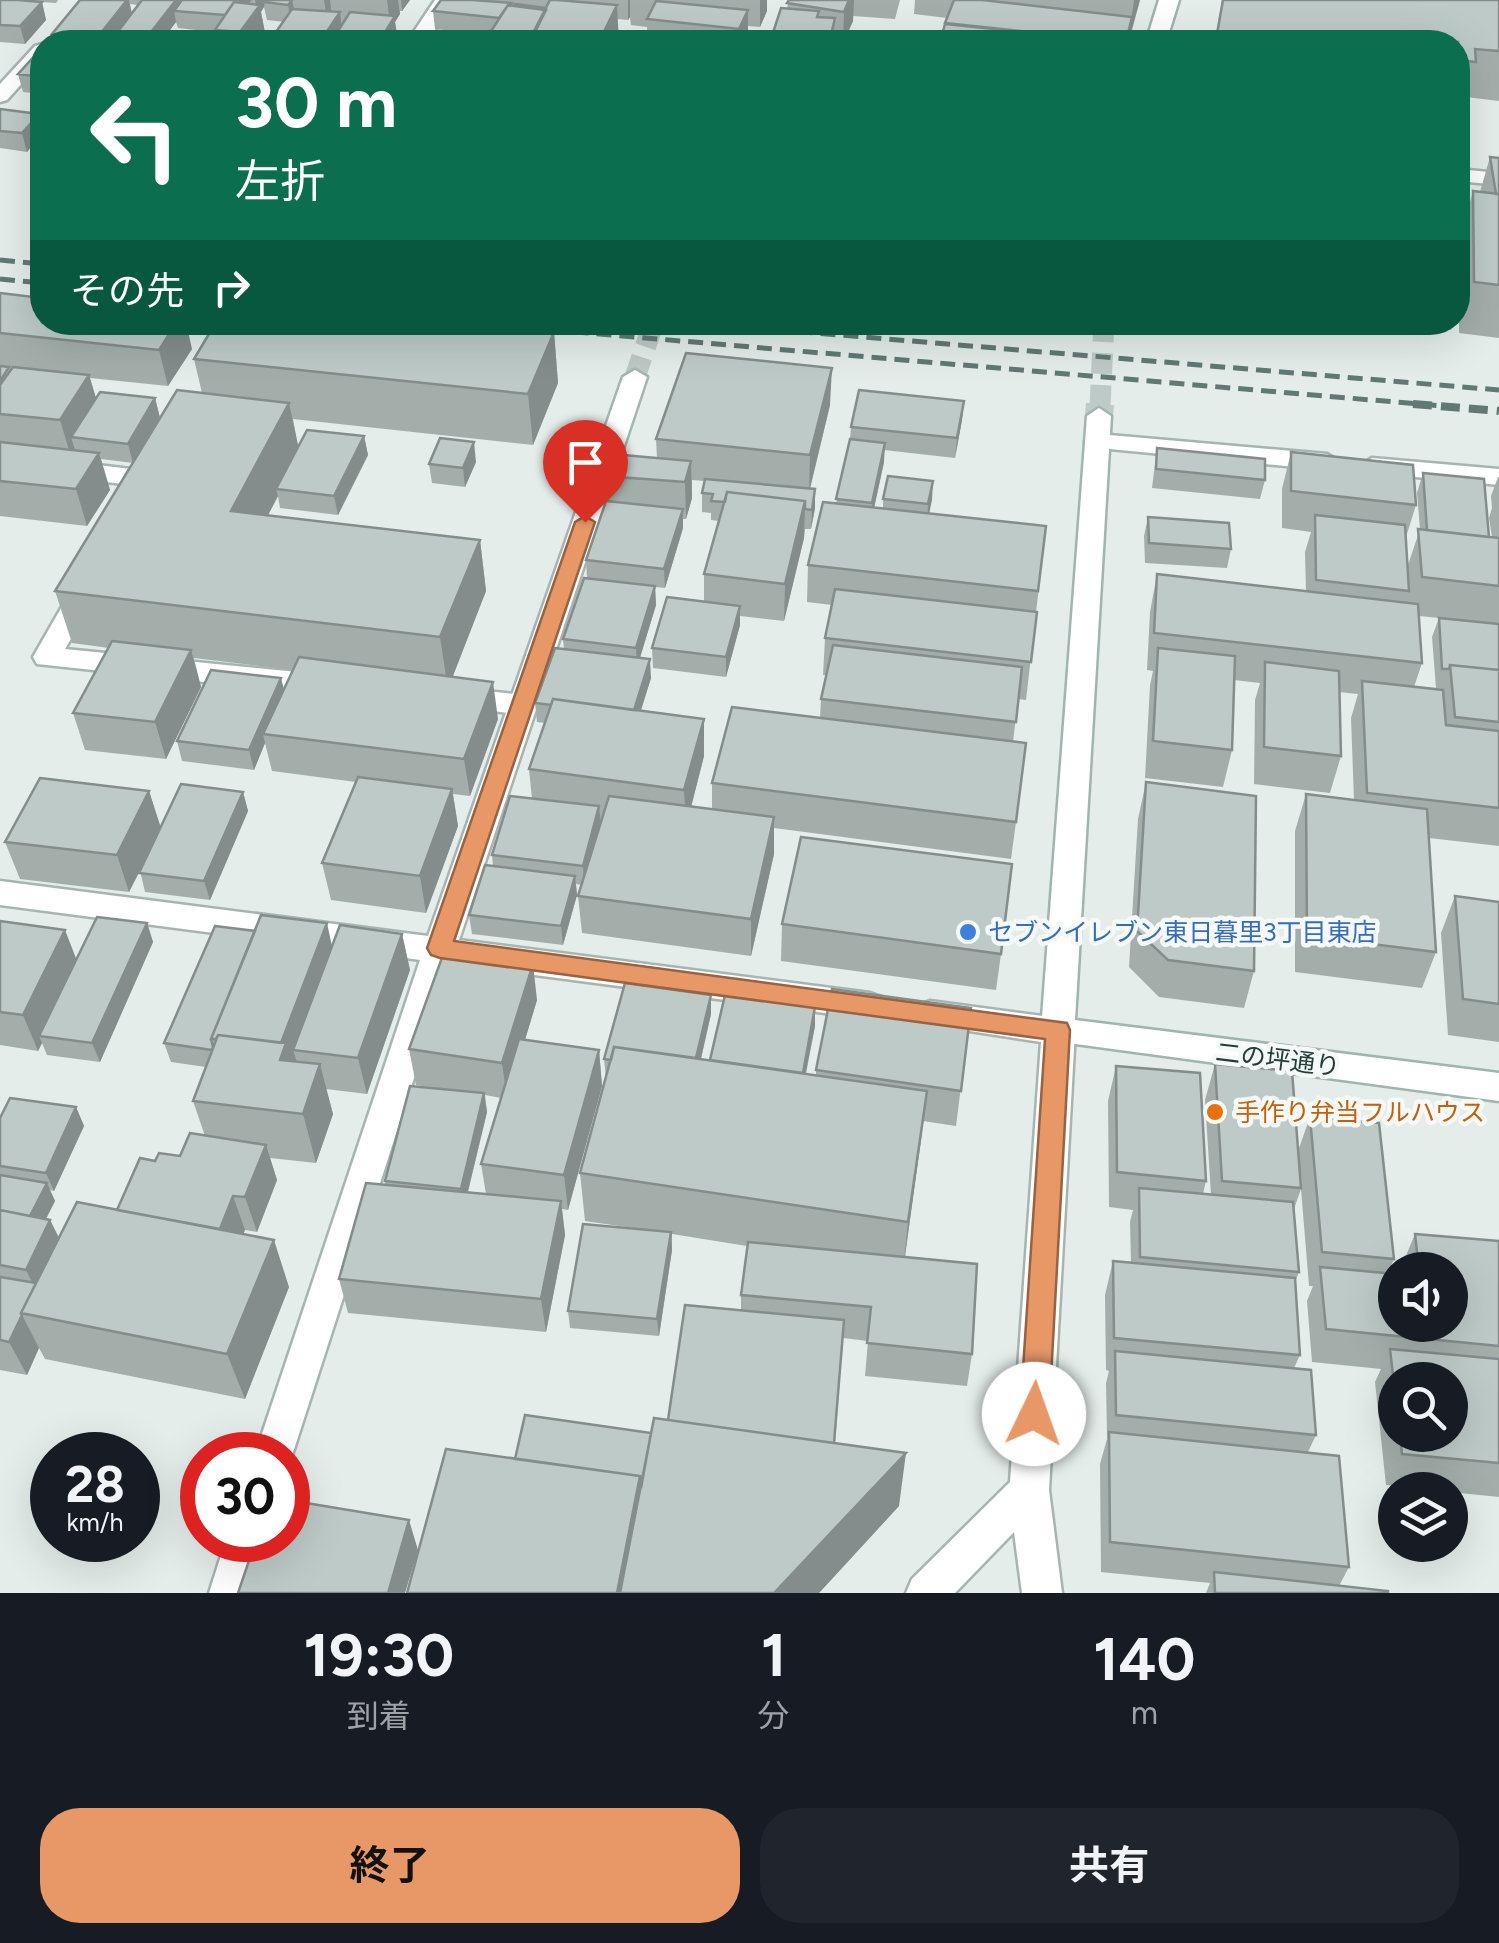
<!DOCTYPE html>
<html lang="ja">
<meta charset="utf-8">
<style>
body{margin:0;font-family:Figtree,"Noto Sans JP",sans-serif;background:#20242c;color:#f1f3f6;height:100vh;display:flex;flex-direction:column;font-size:38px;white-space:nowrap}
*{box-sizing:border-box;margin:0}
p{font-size:32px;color:#9ea1a6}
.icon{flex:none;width:55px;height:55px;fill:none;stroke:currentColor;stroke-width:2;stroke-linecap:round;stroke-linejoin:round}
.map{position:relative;height:1593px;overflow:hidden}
.panel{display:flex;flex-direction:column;background:#171b24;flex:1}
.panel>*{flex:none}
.top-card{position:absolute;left:30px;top:30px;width:1440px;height:305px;border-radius:40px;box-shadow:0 10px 40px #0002;background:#0b6e4f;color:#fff;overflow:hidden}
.controls{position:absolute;left:1378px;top:1252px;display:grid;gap:20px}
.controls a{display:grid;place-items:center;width:90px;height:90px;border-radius:50%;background:#171b24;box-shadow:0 10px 40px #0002;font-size:50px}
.speed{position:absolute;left:30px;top:1432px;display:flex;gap:20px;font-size:50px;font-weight:700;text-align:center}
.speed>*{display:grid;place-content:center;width:130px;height:130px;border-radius:50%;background:#171b24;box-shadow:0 10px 40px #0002;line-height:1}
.speed small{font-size:25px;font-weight:400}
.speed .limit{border:15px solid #d22;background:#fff;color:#111}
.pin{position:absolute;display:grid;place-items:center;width:85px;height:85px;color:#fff;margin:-102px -42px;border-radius:50% 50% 50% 0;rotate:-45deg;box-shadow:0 0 10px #0007}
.pin .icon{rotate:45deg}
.me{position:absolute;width:110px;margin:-55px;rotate:3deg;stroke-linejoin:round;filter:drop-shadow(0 0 8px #0008)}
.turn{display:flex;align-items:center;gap:35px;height:210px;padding:0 40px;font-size:45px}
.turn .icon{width:130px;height:130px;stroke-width:2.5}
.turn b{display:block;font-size:70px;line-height:85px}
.then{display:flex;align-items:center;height:95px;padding:0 40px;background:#0003;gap:20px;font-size:38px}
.eta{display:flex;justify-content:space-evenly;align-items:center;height:170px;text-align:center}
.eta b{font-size:60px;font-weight:700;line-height:70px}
.cta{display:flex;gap:20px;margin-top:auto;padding:20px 40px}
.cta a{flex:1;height:115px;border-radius:40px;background:#e89867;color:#111;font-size:40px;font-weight:700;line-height:115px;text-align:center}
.cta a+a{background:#20242c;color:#f1f3f6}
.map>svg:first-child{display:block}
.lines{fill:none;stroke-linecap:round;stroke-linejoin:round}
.street-tunnel{stroke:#becac7;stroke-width:21;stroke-dasharray:21 11;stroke-linecap:butt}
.secondary-tunnel-far1{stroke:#becac7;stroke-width:21;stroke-dasharray:21 11;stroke-linecap:butt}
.secondary-tunnel{stroke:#becac7;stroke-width:28;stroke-dasharray:28 14;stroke-linecap:butt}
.lane-casing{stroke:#a7b5b2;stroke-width:5}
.street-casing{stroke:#a7b5b2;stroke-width:5}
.secondary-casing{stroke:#a0b5b0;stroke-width:5}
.lane{fill:#fff;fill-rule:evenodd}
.street{fill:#fff;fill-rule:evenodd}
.secondary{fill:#fff;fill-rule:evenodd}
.rail-far1{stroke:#607975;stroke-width:5;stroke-dasharray:15 8;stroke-linecap:butt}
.rail{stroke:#607975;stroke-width:8;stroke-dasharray:19 9;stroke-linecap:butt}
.wall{fill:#a3aeab;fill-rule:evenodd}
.shaded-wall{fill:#848d8b}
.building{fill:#bdcac7;stroke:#848d8b;stroke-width:2.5}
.route{fill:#e89867;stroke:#976343;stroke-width:2.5}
.shop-dot{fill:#3f7fe0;stroke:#f5f9f8;stroke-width:4}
.food-dot{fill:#e8710a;stroke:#f5f9f8;stroke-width:4}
.labels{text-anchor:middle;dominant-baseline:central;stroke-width:9;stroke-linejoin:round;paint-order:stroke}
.shop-label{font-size:25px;fill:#366cbe;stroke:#f5f9f8;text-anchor:start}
.street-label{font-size:25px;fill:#253d3a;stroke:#f5f9f8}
.food-label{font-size:25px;fill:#c56008;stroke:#f5f9f8;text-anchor:start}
</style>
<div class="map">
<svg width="1499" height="1593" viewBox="0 0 1499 1593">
<rect width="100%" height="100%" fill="#e4edea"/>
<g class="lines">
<path class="street-tunnel" d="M635,377L654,322"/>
<path class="secondary-tunnel-far1" d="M1100,406L1104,322"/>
<path class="secondary-tunnel" d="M1099,416L1100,404"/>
<defs>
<path id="lane" d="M435,0H455L427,42H407Z
M0,453L147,471L160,479L147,487L0,469Z
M86,580L96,583L100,589L65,649L327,675L337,678L341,685L337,692L327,695L37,664L33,657L72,589L76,583Z
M457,688L524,695L534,698L538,705L534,712L524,715L447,705L443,698L447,691Z
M440,935L451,939L456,948L288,1468V1455H255L424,948L429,939Z
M226,1540H266L249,1593H209Z"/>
<path id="street" d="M42,44V61L7,100L0,102V84L35,46Z
M1458,169L1499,173V185L1458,181Z
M635,370L647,377L459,940L870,993L882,997L886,1006L882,1015L870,1019L0,905V881L428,936L623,377Z
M1098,434L1327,454L1340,462L1327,470L1089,447L1085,442L1089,437Z
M1372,458L1499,469V485L1363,472L1359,466Z
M930,1001L1058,1018L1070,1022L1075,1031L1049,1490L1062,1593H1022L1014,1532L955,1593H906L912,1579L1010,1482L1041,1042L918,1023L914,1014L918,1005Z"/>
<path id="secondary" d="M1159,0H1179L1166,42H1146Z
M1099,408L1111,416L1075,1020L1499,1073V1101L1046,1040L1041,1031L1087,416Z"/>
</defs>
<use href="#lane" class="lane-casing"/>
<use href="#street" class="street-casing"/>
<use href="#secondary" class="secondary-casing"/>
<use href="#lane" class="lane"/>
<use href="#street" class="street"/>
<use href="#secondary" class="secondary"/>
<path class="rail-far1" d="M0,260L42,264
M0,279L42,283
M459,322L1442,406
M683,322L1499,390"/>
<path class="rail" d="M1413,404L1499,411"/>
</g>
<path class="wall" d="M0,0H58L56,3L42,2L46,20L25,44L0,42Z
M80,0H410L402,11H400V14L395,22L397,34L267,20L264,7L261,12L266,38L263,42H217L215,32L178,28L176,22L161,42H114L113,40L112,42H54L52,34ZM130,4L138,5L132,13Z
M441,0H767V11L760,27L748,26V42H648L647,27L631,25L630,17L628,20L617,19L619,42H484L489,35L435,29L433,11Z
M789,0H900L895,19L853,16V21L848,33L867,34V42H770L787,8Z
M915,0H1140L1129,42H940L947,18L914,14Z
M1222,0H1499V101L1466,97L1462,110L1458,109V42H1215Z
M42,51V94L23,92L18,74Z
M0,109L42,126V133L27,152L0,148Z
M1490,157L1499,158V338L1459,333V240L1473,191L1480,192Z
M1458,167L1462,191L1458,206Z
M0,293L192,349L168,386L90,378L96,399L155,398L160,418L133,463L101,459L110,490L87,526L0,516Z
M1405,322H1453L1451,330L1405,325Z
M554,332L558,383L533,445L293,419L298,447L364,436L368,455L338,515L280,508L278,496L268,515L480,540L486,591L452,677L498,719L470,796L453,794L458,826L426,913L331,900L322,863L356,782L272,771L265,743L254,770L182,761L177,741L284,690L293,670L194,658L201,687L166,759L85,750L73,713L109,648L72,643L55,591L202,393L194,359Z
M830,405L810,489H815V508L811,529H805L804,538L784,621L740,616V625L726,677L653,668L652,648L704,602V574L719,521L711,520V513L702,512V493L705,481L692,480V498L686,519H683V528L665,588L655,587L656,605L640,658L651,678L641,711L704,719V756L691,807L712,809V783L820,718L821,699L826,675H823L825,638L832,605L807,602L808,565L836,503L850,439L851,427L962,420L955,458L884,450V462L874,508H883V499L933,481L929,513L1046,526L1026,700L1018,699L1013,742L1016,822L1011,859L774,828V854L751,956L582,933L578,896L582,885L576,884L577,895L563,945L472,934L469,915L493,866L492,855L532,799L529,769L545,723L537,722L535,703L564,649L563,639L587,578L586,560L607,501L605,476L657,458L656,439Z
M1157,448L1265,480L1260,499L1152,488Z
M1291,452L1416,505L1406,537L1408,565L1420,529L1417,493L1423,473L1489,537H1492L1489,518L1492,508L1491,496L1498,477H1499V846L1429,838L1436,952L1422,988L1295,972V831L1306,794L1354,800L1351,718L1358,694L1339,692L1341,756L1330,793L1254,784L1255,700L1260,683L1234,680L1232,750L1223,787L1145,778L1150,685L1153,671L1147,670L1150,612L1157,574L1306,591L1305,552L1311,532L1282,528V489ZM1419,616L1439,618L1432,637L1436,688L1442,689V690L1414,687L1422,663Z
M476,462L465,487L432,483L429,464Z
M1148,517L1231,549L1227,568L1145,563L1144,536Z
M1146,782L1254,971L1244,1008L1159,997L1129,967L1138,819Z
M149,791L160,827L243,792L248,811L210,900L145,892L140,871L129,892L20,879L5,842Z
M1455,896L1499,902V1042L1448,1035L1441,933Z
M0,921L76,959L147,923L153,942L100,1062L47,1055L42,1043L38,1051L0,1045Z
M782,924L1001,954L996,990L781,961Z
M402,934L410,970L367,1094L326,1089L333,1114L316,1163L270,1158L277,1180L257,1232L245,1230L243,1234L289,1287L245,1399L45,1359L39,1348L27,1375L0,1370V1118L76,1107L84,1126L54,1191L50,1190L55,1201L46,1219L50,1220L59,1237L117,1210L155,1161L180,1156L205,1136L193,1101L206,1067L171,1062L164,1043L332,946Z
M711,995V1014L701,1059L710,1060L815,1026L806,1074L816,1075V1070L971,1008L956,1126L923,1121L905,1257L972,1354L967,1386L865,1376L868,1341L843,1338L835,1443L899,1506L819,1593H407L515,1459L651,1433L668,1420L741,1310V1295L747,1246L672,1234V1250L659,1336L570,1328L568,1311L633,1228L585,1221L580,1173L606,1078L604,1059Z
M537,1000L525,1040L599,1050L602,1086L568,1210L562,1209L565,1235L546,1332L348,1313L339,1279L385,1185V1181L448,1090L416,1085L409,1049ZM485,1095L501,1098L481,1164L486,1194L468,1192L487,1112Z
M1215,1064L1298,1151L1310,1117L1394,1259L1388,1273L1395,1325L1450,1270H1400L1415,1234L1499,1241V1497L1450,1492V1490L1386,1485L1375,1382L1381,1369L1312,1362L1307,1301L1313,1286H1309L1301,1189L1294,1209L1299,1272L1295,1282L1300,1355L1294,1368L1316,1435L1308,1452L1349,1567L1339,1586L1388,1593H1206L1210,1583L1101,1572L1100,1464L1107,1439L1106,1383L1109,1371L1106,1370L1105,1295L1113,1261L1131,1263L1130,1222L1133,1210L1109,1207L1108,1101L1116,1066L1206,1181L1203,1194L1211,1195L1205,1100ZM1395,1380L1450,1435H1395Z"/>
<path class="shaded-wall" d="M127,0H129L132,16L113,38L112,42H98L97,38Z
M175,0H183L174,11L176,22L161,42H145V40Z
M255,0H265L264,7L261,12L266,38L263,42H242L238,16L249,1L251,16L257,8Z
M292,0L296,16L291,22L288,5Z
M324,0H330L332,19L328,26Z
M387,0H398L400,14L395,22L397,34L392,42H379L390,23Z
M401,0H410L402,11Z
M628,0H630V17L628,20Z
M760,0H767V11L760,27Z
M849,0H854L853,21L843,42L844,12Z
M1134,0H1140L1128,42Z
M42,2L46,20L25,44L20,26Z
M617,5L619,42H599Z
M748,10V42H739V29Z
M340,12L342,30L334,42H320Z
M39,114L42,133L27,152L22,133Z
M177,322H186L192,349L168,386L159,350Z
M554,332L558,383L533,445L528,394Z
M832,368L830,405L809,492L810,455Z
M89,375L100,411L71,437L75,450L71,457L60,420Z
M155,398L160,418L133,463L128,444Z
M964,401L962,420L955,458L957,438Z
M289,403L300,454L276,489L278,496L243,563L231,511Z
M364,436L368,455L338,515L334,496Z
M474,442L476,462L465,487L463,468Z
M885,443L884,462L871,522L872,503Z
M99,453L110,490L87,526L76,489Z
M691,461L692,498L686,519L685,482Z
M933,481L932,500L927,524L928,504Z
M815,489V508L811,529L812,510Z
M805,501L804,538L784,621L785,584Z
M683,509V528L665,588L664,569Z
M480,540L486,591L448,689L440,637Z
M655,586L656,605L637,667L636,648Z
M740,606V625L726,677V657Z
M191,650L201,687L166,759L155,722Z
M650,659L651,678L633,734L632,715Z
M281,678L286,697L263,734L265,743L254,770L249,750Z
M493,682L498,719L470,796L464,759Z
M704,719V756L686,827L684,790Z
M452,789L458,826L426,913L420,876Z
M149,791L161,828L129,892L117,855Z
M243,792L248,811L210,900L204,881Z
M599,806L601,826L584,885L583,866Z
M774,817V854L751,956V919Z
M575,876L577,895L563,945L561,926Z
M147,923L153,942L100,1062L92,1043Z
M327,923L335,960L293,1050L297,1062L280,1060L279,1048Z
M65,930L79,966L39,1036L42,1043L38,1051L23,1015Z
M402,934L410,970L367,1094L358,1058Z
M533,964L537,1000L507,1099L502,1063Z
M711,995V1014L694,1089L693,1071Z
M815,1007V1026L799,1106L800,1087Z
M599,1050L602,1086L568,1210L564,1175Z
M320,1064L333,1114L316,1163L303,1114Z
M927,1091L921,1140L903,1270L908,1222Z
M484,1093L487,1112L464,1207L461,1189Z
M76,1107L84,1126L54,1191L46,1173Z
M266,1145L277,1180L257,1232L245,1197Z
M47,1183L55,1201L36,1238L28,1220Z
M233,1196L245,1230L232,1263L220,1229Z
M561,1201L565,1235L546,1332L541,1299Z
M50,1220L66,1254L35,1288L26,1270Z
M671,1232L672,1250L659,1336L657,1319Z
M274,1240L289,1287L245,1399L227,1354Z
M22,1315L39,1348L27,1375L9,1342Z
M906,1453L899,1506L819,1593H774Z
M640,1476L642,1507L626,1593H617Z
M409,1520L418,1550L405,1593H388Z"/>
<path class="building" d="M0,0H18L42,2L20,26L0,25Z
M80,0H127L97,38L52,34Z
M142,0H176L145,40L113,38Z
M182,0H237L249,1L247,3L234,2L225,15L174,11Z
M265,0H292L288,5L264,2Z
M441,0H472L512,3L510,6L508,5L499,18L433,11Z
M550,0H557L617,5L599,42H566L530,39Z
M789,0H849L844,12L787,3Z
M954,0H982L1132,17L1126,42H1124L945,23Z
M1223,0H1499V51L1475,49L1476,62L1458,60V42H1296L1217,34Z
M656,1L748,10L739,29L647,19Z
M234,2L260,5L240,32L215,30Z
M515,4L546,8V10L514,6Z
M508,5L546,10L530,42H484Z
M781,8L819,11L817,17L835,18L832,31L867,34L865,42H770Z
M292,9L340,12L320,42H269Z
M350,12L395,16L379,42H331Z
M945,24L1110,41V42H940Z
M39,51H42V77L18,74Z
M0,109L39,114L22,133L0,131Z
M1490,157L1499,158V194H1496Z
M1458,167L1460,168L1462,191L1458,190Z
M1473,191L1499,194V285L1474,282Z
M0,293L42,298V322H177L159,350L0,333Z
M216,322H460L554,332L528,394L194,359Z
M686,353L832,368L810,455L656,439Z
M0,366L9,367L0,381Z
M13,367L89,375L60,420L0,414V385Z
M177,390L289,403L231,511L480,540L440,637L55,591Z
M859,390L964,401L957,438L851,427Z
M100,392L155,398L128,444L71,437Z
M307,430L364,436L334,496L276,489Z
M440,438L474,442L463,468L429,464Z
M850,439L885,443L872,503L836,499Z
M0,442L99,453L76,489L0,481Z
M1157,448L1265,459V480L1156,469Z
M1291,452L1413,465L1416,505L1291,491Z
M612,454L691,461L685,482L605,476Z
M1423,473L1484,479L1489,537L1427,530Z
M888,476L933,481L928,504L883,499Z
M705,479L815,489L812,510L805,509V501L727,492L725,502L711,501L713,494L702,493Z
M727,492L805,501L785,584L704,574Z
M606,501L683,509L664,569L586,560Z
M823,502L1046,526L1038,591L808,565Z
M1315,515L1405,525L1409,591L1316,580Z
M1148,517L1229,523L1231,549L1149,543Z
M1418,529L1499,538V586L1422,577Z
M1157,574L1418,604L1422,663L1154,633Z
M584,578L655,586L636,648L563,639Z
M835,589L1037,612L1031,662L825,638Z
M667,597L740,606L726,657L652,648Z
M1439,618L1499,624V670L1450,665L1449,669H1442Z
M112,641L191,650L155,722L73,713Z
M833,645L1022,667L1016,722L821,699Z
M555,648L650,659L634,710L553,699L551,705L535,703Z
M1158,648L1235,656L1232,750L1153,741Z
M299,657L493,682L464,759L263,734Z
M1265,662L1339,671L1341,756L1264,747Z
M1450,665L1499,670V722L1455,717Z
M211,670L281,678L249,750L177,741Z
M1362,681L1443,690L1446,725L1499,731V808L1367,793Z
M553,699L704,719L684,790L529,769Z
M732,707L1026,743L1016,822L712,783Z
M358,777L452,789L420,876L322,863Z
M40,778L149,791L117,855L5,842Z
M1146,782L1256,796L1254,971L1168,960L1137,931Z
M181,784L243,792L204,881L139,873Z
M1306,794L1427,809L1436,952L1307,936Z
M510,796L599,806L583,866L492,855Z
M609,796L774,817L751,919L578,896Z
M801,837L1012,864L1001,954L782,924Z
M485,865L575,876L561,926L469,915Z
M1455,896L1499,902V1004L1463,999Z
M261,915L327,923L281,1043L218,1035L216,1039H211Z
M97,917L147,923L92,1043L39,1036Z
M0,921L65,930L23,1015L0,1012Z
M340,925L402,934L358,1058L293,1050Z
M215,926L255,931L211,1039L213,1047L212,1050L164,1043Z
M444,952L533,964L502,1063L409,1049Z
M625,983L711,995L696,1058L614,1047L611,1060L604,1059Z
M832,989L971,1008L961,1091L816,1070Z
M725,995L815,1007L803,1073L710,1060Z
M218,1035L286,1043L280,1060L320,1064L303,1114L193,1101Z
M519,1039L599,1050L564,1175L481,1164Z
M614,1047L927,1091L908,1222L580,1173Z
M1215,1064L1292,1071L1301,1188L1222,1181Z
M1116,1066L1200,1073L1206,1181L1117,1172Z
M410,1086L484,1093L461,1189L385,1181Z
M10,1098L76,1107L46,1173L0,1166V1118Z
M1310,1117L1379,1123L1394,1259L1322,1252Z
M190,1133L266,1145L245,1197L233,1196L220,1229L117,1210L140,1158L155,1161L159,1153L180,1156Z
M0,1175L47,1183L30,1216L0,1210Z
M366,1183L561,1201L541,1299L339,1279Z
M1139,1188L1293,1202L1299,1272L1140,1257Z
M77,1202L274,1240L227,1354L21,1313Z
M0,1210L50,1220L26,1270L0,1265Z
M583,1224L671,1232L657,1319L568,1311Z
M1415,1234L1499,1241V1346L1326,1329L1320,1267L1395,1274V1325H1450V1270H1419Z
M748,1242L977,1264L972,1354L867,1343L871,1307L741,1295Z
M1113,1261L1295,1278L1300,1355L1114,1338Z
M0,1277L36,1283L21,1313L22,1315L9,1342L0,1340Z
M685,1305L844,1320L834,1443L668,1420Z
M1390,1349L1499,1359V1463L1402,1454L1400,1435H1450V1380H1395V1393Z
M1115,1351L1311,1370L1316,1435L1116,1415Z
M525,1415L651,1433L641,1488L640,1476L515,1459Z
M654,1418L906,1453L774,1593H620Z
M1109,1432L1339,1456L1349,1567L1110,1542Z
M446,1449L640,1476L617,1593H407Z
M288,1500L409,1520L388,1593H238L256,1540H288Z
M1214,1572L1388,1591V1593H1215Z"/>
<path class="route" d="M585,516L595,522L454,941L1067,1023L1070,1030L1049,1414L1045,1423L1034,1427L1024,1423L1020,1414L1045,1039L440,958L431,955L427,948L575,522Z"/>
<circle class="shop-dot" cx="968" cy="932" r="10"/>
<circle class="food-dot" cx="1215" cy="1112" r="10"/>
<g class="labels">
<g class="shop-label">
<text x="988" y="932">セブンイレブン東日暮里3丁目東店</text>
</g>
<g class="street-label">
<text transform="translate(1278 1059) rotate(7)">二の坪通り</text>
</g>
<g class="food-label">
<text x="1235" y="1112">手作り弁当フルハウス</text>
</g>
</g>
</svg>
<div class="controls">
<a><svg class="icon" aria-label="sound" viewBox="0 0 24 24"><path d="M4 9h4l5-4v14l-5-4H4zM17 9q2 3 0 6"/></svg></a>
<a><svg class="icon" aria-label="search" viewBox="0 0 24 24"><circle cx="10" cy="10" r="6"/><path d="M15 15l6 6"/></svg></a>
<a><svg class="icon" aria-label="layers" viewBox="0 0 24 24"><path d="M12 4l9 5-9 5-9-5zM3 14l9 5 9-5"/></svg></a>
</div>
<div class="speed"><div>28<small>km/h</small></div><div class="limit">30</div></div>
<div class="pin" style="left:585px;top:522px;background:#d93025"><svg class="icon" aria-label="arrive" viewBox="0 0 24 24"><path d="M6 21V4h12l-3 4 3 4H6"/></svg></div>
<svg class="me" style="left:1034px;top:1414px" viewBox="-20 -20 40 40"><circle r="19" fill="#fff"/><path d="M0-13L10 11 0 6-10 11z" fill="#e89867"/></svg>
<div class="top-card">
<div class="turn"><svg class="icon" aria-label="left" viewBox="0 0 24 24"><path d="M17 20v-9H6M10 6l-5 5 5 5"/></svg><div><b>30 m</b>左折</div></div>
<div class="then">その先<svg class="icon" aria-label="right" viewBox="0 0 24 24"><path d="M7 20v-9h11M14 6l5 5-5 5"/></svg></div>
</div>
</div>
<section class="panel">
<div class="eta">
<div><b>19:30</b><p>到着</p></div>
<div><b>1</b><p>分</p></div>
<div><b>140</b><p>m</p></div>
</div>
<div class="cta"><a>終了</a><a>共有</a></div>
</section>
